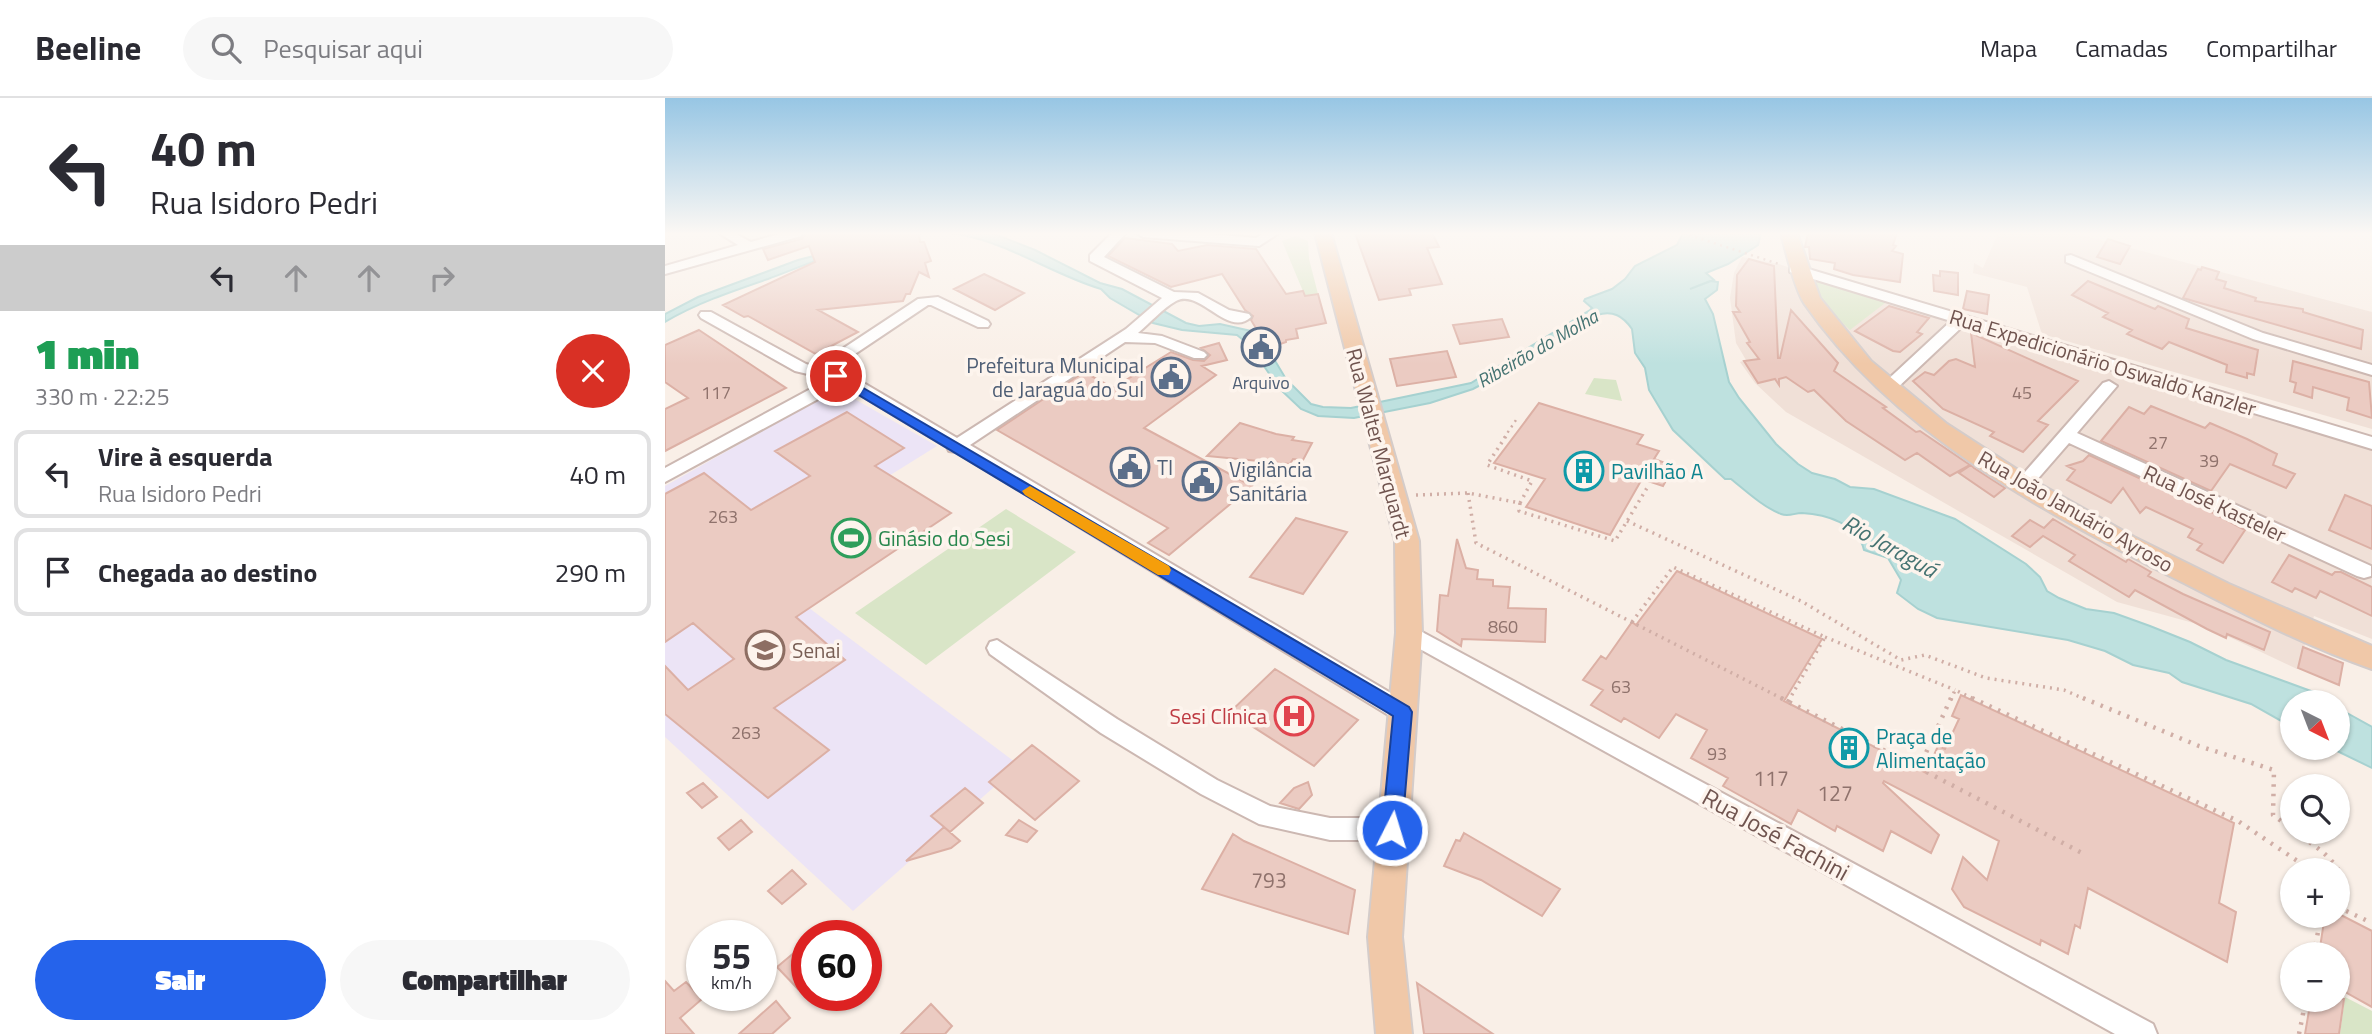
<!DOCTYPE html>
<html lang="pt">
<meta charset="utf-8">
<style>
body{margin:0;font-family:"Titillium Web",sans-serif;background:#f7f7f7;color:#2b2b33;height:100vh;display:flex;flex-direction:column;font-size:26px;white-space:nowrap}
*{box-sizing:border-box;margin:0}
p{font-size:23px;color:#7c7c81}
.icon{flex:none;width:38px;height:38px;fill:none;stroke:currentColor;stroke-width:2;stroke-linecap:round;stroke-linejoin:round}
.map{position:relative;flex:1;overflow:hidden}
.details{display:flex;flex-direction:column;background:#fff;width:665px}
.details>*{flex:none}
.hud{background:#fff;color:#2b2b33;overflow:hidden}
.needle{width:46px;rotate:138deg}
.controls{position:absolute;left:1615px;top:592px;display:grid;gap:14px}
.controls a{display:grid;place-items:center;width:70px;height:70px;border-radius:50%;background:#fff;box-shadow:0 2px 5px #0004;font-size:35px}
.speed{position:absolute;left:21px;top:822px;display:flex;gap:14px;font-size:35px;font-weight:700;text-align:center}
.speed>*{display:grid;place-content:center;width:91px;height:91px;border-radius:50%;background:#fff;box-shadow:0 2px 5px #0004;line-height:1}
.speed small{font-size:18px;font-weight:400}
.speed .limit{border:10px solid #d22;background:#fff;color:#111}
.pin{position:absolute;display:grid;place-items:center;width:60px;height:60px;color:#fff;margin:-30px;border:4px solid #fff;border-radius:50%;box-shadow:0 2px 7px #0007}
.me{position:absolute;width:77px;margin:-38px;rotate:5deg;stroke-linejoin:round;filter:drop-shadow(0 0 5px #0008)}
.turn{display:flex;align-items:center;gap:24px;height:147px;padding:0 35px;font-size:32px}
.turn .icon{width:91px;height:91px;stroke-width:2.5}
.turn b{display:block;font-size:49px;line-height:60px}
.lanes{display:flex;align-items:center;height:66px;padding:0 35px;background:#0003;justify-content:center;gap:35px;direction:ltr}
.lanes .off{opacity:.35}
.round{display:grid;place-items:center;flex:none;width:74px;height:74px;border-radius:37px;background:#f7f7f7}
.headline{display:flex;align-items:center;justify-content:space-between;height:119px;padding:0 35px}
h1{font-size:42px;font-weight:800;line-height:52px;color:#1e9e55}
.action{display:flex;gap:14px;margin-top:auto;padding:14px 35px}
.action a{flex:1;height:80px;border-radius:42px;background:#2563eb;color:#fff;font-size:28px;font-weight:800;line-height:80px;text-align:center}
.action a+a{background:#f7f7f7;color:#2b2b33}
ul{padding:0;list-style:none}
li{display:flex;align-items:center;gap:21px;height:88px;margin:0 14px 10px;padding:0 21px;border:4px solid #e1e1e2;border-radius:14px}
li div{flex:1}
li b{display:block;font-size:26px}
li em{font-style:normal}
header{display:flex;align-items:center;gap:42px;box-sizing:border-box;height:98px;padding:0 35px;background:#fff;border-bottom:2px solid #e1e1e2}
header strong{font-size:33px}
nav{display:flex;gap:38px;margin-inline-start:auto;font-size:24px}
.search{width:490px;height:63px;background:#f7f7f7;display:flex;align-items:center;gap:18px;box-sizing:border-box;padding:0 24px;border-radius:38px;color:#7c7c81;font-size:26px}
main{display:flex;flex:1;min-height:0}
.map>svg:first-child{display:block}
.residential{fill:#f0e0d7}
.education{fill:#ece4f6}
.green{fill:#d9e5c7}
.water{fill:#bee1df;stroke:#a6d1d0;stroke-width:2}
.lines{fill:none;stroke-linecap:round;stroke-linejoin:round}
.stream{stroke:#a6d1d0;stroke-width:4.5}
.building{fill:#ebcbc2;stroke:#dcb0a5;stroke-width:2}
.minor-casing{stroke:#ccb8b2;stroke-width:4}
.major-casing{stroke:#d4ccca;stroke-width:4}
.path-far2{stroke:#d0aea6;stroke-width:2.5;stroke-dasharray:2 4.5;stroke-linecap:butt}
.path-far1{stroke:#d0aea6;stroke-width:3.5;stroke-dasharray:2 5;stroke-linecap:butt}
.path{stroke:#d0aea6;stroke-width:4.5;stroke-dasharray:2.5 7;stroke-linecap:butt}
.minor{fill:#fff;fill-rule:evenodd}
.major{fill:#f0c8a8;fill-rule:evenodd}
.route{fill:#2563eb;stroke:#184099;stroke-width:2}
.slow{fill:#f59e0b}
.labels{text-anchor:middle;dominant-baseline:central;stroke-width:7;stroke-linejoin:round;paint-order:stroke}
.far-service-label{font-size:18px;fill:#4e5e75;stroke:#fdf4ed}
.number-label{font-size:18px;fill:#8f726c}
.far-water-label{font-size:19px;font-style:italic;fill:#457372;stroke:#fdf4ed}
.street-label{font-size:21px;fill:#70544f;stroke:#fdf4ed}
.service-label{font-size:21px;fill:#4e5e75;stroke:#fdf4ed;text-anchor:start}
.culture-label{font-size:21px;fill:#0d838f;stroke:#fdf4ed;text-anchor:start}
.leisure-label{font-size:21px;fill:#27864d;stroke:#fdf4ed;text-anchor:start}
.education-label{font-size:21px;fill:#785e54;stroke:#fdf4ed;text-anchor:start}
.health-label{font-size:21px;fill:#be3a42;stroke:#fdf4ed;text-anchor:end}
.near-number-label{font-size:21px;fill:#8f726c}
.water-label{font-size:23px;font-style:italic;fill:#457372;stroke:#fdf4ed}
.near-street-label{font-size:24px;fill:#70544f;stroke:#fdf4ed}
</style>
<header>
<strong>Beeline</strong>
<div class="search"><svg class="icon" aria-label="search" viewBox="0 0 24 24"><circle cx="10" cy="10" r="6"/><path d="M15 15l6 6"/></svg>Pesquisar aqui</div>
<nav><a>Mapa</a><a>Camadas</a><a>Compartilhar</a></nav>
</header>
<main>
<section class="details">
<div class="hud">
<div class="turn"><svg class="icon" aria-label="left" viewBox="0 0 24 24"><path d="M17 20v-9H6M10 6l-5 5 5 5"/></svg><div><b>40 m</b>Rua Isidoro Pedri</div></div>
<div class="lanes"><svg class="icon" aria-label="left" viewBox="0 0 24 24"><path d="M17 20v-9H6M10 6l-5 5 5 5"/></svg><svg class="icon off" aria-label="ahead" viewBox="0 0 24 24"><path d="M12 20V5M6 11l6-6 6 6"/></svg><svg class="icon off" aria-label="ahead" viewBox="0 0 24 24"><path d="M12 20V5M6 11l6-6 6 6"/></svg><svg class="icon off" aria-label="right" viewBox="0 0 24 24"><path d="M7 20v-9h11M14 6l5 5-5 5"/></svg></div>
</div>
<div class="headline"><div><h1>1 min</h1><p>330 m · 22:25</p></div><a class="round" style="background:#d93025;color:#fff"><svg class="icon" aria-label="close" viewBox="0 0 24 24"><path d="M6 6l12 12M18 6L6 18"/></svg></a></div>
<ul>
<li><svg class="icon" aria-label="left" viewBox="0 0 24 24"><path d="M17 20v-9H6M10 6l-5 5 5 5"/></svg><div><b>Vire à esquerda</b><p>Rua Isidoro Pedri</p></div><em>40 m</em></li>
<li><svg class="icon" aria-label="arrive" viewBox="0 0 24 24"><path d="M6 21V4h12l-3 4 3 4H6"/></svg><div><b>Chegada ao destino</b></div><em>290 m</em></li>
</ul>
<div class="action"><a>Sair</a><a>Compartilhar</a></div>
</section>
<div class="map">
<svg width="1707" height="936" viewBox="0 0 1707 936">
<rect width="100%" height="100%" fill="#f9efe7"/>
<path class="residential" d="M1333,135H1409L1707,214V331L1377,236L1362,189L1308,175L1309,165L1318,170Z
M1077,159L1114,166L1237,209L1490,287L1707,345V541L1649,518L1632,571L1543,529L1452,504L1121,314L1090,285L1075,264L1081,262L1071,245L1065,200L1069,175Z"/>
<path class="education" d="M172,291L272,348L84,465L354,667L188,813L0,639V388Z"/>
<path class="green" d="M630,138L643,143L644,161L653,196L640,198L617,143Z
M1143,178L1224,202L1185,232L1159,207Z
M929,280L951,282L957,303L920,296Z
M341,411L411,454L261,567L190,515Z
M1680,899L1707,913V936H1675Z"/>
<path class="water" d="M238,135H327L370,152L435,185L457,191L521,225L534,228L555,226L586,233L596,243L583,246L572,237L517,232L488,225L445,200L436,191C389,177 347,147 298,137C236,125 159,160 103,181C68,193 32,205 0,224V216L33,199L133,162Z
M1018,135H1096L1093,147L1063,166L1041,175L1049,182L1025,191L1045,183L1053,184L1052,192L1040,201L1048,216L1064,284L1074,300L1111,346L1133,366L1147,375L1170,381L1185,389L1209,391L1290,421L1361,466L1375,479L1382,493L1394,500L1421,511L1449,515L1485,528L1525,544L1561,562L1654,596L1665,604H1628L1627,629L1586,606L1517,584L1504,575L1468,567L1440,553L1403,542L1272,520L1253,511L1232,495L1236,482L1223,460L1199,452C1193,426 1161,416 1137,415C1129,415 1124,419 1116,416C1098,409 1081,393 1066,381H1060L1008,332L984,292L980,270L970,255L967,231C958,218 948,212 932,217L857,265L808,291L765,305L689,320L653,318L636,311L614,290L590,255L603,251L621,281L646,306L658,309L686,310L806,285L925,212L927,210L919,203L920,201L947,191L960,181L970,168L1012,147Z
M1673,610L1707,629V670L1664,649H1673Z"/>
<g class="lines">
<path class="stream" d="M583,239L596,259"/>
</g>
<path class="building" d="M141,135H254L255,144H259L266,163L260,165L264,179L254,174L245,196H241L238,203L153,212L193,234L151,256L83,218L79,219L58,207L150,164L144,148L103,162L98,151L137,141Z
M690,135H767L774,149L762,150L777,186L744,191L746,197L714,202Z
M1143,135H1232L1228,147L1231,148L1227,153L1238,156L1235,184L1188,177L1169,171L1170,165L1145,161L1144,149H1140Z
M460,140L507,146L513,153L542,147L591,151L621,196L638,193L640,198L653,196L661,225L631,231L633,240L621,242V244L603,250L586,222L588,218L580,212L557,176L506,189L443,158Z
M1443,141L1465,148L1455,166L1432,159Z
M1084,161L1109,168L1113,260H1115L1126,212L1173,265L1169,273L1221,309L1218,310L1251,334L1255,333L1305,367L1285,378L1252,355L1240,362L1181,323L1149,292L1143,294L1121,279L1114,281V287L1110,281L1093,285L1079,263L1094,261L1082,245L1085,244L1068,214H1075L1071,208L1072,177Z
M1537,169L1554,174L1551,181L1561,184L1559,190L1591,200L1590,203L1638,211V214L1698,232L1696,251L1518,200L1533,171L1536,172Z
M1275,173L1293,175V197L1269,193L1268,177L1275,178Z
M319,176L359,195L330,212L289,191Z
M1423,183L1490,211L1493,208L1524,221L1521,230L1593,252L1589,277L1582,275V280L1561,274L1562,267L1504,244L1497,251L1462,236L1467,232L1438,219L1443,215L1407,197Z
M1302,193L1324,197L1322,216L1298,211Z
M1224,208L1264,220L1252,234L1257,236L1235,254L1228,253L1190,233Z
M837,221L844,239L795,246L788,227Z
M34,232L121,290L0,353V311L23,300L0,284V247Z
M1306,235L1413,283L1373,323L1383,327L1358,354L1325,338L1329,334L1278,311L1248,283L1260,274L1269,277L1284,263L1291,261L1310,269Z
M554,245L562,262L537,268L551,277L479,330L587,388L504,457L483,445L503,430L332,332L419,274L448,290L506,254L528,262L539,263L545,257L536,250Z
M782,253L791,279L732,288L725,261Z
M1628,263L1704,284L1707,320L1682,312L1684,300L1648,289L1647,300L1629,294L1631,285L1625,283Z
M874,305L978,337L972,346L994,353L989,361L1009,368L998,388L977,381L945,437L861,409L880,381L829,365Z
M1486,308L1540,330L1545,325L1582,341L1612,356L1608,367L1630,376L1621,390L1565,366L1546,393L1436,343L1464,309L1479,316Z
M182,314L239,350L210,368L286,415L131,519L180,562L109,610L164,652L103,700L0,616V568L23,592L69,561L28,525L0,544V396L39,375L86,412L145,378L110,353Z
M575,325L611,336L629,339L627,342L647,345L638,362L628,361L625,366L542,358Z
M1424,357L1535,408L1580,432L1558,465L1532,452L1537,446L1523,439L1528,431L1481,409L1475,415L1458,390L1446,405L1402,382L1410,372L1402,368L1418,363Z
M1306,367L1309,370L1340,390L1329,399L1294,375Z
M1680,397L1707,408V451L1664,432Z
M631,420L682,434L638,496L585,479Z
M1388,421L1461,464L1463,461L1486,474L1483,478L1518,496L1605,534L1599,552L1562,536L1561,540L1542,531L1470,492L1464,499L1404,463L1410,457L1378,438L1365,449L1347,438L1365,422L1379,430Z
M792,441L801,470L813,472L812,481L828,482V488L845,489L843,510L881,511L880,544L797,541L796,548L772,533L775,497L783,498Z
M1624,457L1667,477L1670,474H1676L1707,489V518L1655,493L1651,500L1630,490L1627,494L1607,484Z
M1012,473L1157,541L1119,603L1261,675L1273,648L1280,651L1294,621L1287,618L1296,597L1569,725L1554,805L1571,814L1562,864L1423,790L1415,830L1410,827L1403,856L1376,842L1375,847L1299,809L1287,791L1298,759L1322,782L1334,743L1219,683L1218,685L1274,737L1266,755L1226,733L1218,753L1172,728L1170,733L1133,712L1126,726L1058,688L1063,680L1026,660L1042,632L1011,616L994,640L959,620L956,624L926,607L938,592L918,582L936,558L941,561L967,524L971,527Z
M1638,549L1678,565L1674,587L1633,570Z
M610,571L693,622L649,668L565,614Z
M367,647L414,683L370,722L324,684Z
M643,684L647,697L634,711L615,705L629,690Z
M38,685L52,699L37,710L22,695Z
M300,690L318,705L285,734L266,718Z
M76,722L87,734L64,752L53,740Z
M354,722L372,733L362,744L341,737Z
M279,729L295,743L286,750L241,763Z
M799,735L895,791L877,818L816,782L779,768L791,742L795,743Z
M568,736L579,743L690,792L683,836L537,791Z
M127,772L141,786L117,806L103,793Z
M1660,817H1676L1707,833V909L1673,890V856H1654Z
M142,844V883L133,891L112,869Z
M0,883L9,893L21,884L37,901L15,920L29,936H0Z
M752,885L828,936H759Z
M1646,901H1679L1674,936H1640Z
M111,903L125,920L107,936H74Z
M266,906L287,928L280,936H236Z"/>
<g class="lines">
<defs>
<path id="minor" d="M54,135H69L86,144L117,135H138L136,138L0,176V168L73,147Z
M447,135H461L439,159L509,194L533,195L564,212L584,216L586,219C563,241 535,190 511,203C498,210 485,225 473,235L497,238L539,254L542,257L539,260H529L490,245L460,244L305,347L746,607L749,614L746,621L738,623L730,621L291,354L284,353L282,349L179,287L0,384V370L164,281L130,273L36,220L34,217L36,214H46L141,266L150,269L253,201L273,199L323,223L325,226L323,229H313L266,207H263L166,272L185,277L292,340L461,231L497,200L425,163V157Z
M471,135H534L591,140L599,135H614L594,148L478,139Z
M1406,157L1598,235L1707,267V277L1588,241L1401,164V158Z
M1130,167L1707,339V351L1299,227L1230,292H1218L1216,289L1218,286L1286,223L1125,174V168Z
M1444,283L1452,288L1412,335L1706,468V478L1699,480L1692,478L1404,345L1364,391H1352L1349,387L1352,383L1438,285Z
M744,527L1488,926L1492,936H1450L737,541L734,535L737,529Z
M332,542L452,621L552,682L605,708L665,720H727L735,723L739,731L735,739L727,742H665L594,726L536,696L436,635L325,556L322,550L325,544Z"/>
<path id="major" d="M650,135H666L754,443L757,535L737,839L747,936H711L703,839L731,535L730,443Z
M1116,135H1132L1155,200L1206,263L1282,326L1373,385L1469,439L1564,486L1707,548V571C1643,549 1579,516 1519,485C1380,415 1230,336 1139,205C1129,189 1121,154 1116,135Z"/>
</defs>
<use href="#minor" class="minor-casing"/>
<use href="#major" class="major-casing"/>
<path class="path-far2" d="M1018,135L1114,166
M839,340L853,319"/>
<path class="path-far1" d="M803,395L811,445L1120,602
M751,397L803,395L855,405L867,383L822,367L841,338
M855,405L854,413L950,443L982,390
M962,423L1136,503L1236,562L1260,557L1321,580L1399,592L1422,602
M967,524L1008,469L1160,539L1124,602
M1160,539L1290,592
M1286,602L1290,592L1311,602"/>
<path class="path" d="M1116,600L1254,670
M1286,600L1254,670L1419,756
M1307,600L1573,723L1634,764L1635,772
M1418,600L1534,648L1609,672L1608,717L1628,732
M1123,604L1125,600
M1629,733C1658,754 1689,771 1677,811L1707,825
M1649,856L1656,817
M1634,936L1641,901"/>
<use href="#minor" class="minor"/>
<use href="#major" class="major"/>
</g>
<linearGradient id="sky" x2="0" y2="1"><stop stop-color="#97c6e4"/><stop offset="0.51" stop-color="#fcf8f4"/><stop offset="1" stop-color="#fcf8f4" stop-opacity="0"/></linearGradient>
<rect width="1707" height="266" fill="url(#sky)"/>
<path class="route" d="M171,274L744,609L747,614L737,732L734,738L727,741L720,738L717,732L728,618L167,281L165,278Z"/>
<path class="slow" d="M365,388L504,468L506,472L504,477H493L360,397L357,393Z"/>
<defs>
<symbol id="civic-ring" viewBox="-11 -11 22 22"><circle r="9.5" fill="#fdf4ed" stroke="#5c6f8a" stroke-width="1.5"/><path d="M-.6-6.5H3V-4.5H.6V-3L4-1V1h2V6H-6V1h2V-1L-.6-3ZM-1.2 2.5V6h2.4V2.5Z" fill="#5c6f8a"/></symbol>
<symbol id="building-ring" viewBox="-11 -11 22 22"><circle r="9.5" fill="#fdf4ed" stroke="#0f9aa8" stroke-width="1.5"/><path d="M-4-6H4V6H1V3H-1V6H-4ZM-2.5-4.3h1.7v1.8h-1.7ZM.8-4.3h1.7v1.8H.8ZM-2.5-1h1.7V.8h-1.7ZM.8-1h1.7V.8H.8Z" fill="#0f9aa8"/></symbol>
<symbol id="stadium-ring" viewBox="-11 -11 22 22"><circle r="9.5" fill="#fdf4ed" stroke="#2e9e5b" stroke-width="1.5"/><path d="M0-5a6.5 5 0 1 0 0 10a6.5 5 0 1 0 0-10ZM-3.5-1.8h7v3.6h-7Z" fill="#2e9e5b"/></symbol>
<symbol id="university-ring" viewBox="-11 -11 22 22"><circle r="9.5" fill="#fdf4ed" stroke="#8d6e63" stroke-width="1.5"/><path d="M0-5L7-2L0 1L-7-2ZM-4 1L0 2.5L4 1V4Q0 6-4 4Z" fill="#8d6e63"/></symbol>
<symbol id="hospital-ring" viewBox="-11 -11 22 22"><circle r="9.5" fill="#fdf4ed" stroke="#e0444e" stroke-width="1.5"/><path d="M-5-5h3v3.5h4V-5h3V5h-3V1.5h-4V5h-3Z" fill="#e0444e"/></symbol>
</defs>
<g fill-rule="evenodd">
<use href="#civic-ring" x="574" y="227" width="44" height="44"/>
<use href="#civic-ring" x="484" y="257" width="44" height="44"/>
<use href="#civic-ring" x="443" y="347" width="44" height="44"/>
<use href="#building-ring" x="897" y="351" width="44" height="44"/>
<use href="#civic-ring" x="515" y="361" width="44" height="44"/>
<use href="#stadium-ring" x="164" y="418" width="44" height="44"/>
<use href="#university-ring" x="78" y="530" width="44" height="44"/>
<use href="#hospital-ring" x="607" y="596" width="44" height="44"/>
<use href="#building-ring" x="1162" y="628" width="44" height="44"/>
</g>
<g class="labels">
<g class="far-service-label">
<text x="596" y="284">Arquivo</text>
</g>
<g class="number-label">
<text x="51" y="294">117</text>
<text x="1357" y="294">45</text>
<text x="1493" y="344">27</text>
<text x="1544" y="362">39</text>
<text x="58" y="418">263</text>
<text x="838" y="528">860</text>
<text x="956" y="588">63</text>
<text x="81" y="634">263</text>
<text x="1052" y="655">93</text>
</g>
<g class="far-water-label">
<text transform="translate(872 250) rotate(-30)">Ribeirão do Molha</text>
</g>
<g class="street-label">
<text transform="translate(1438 264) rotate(17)">Rua Expedicionário Oswaldo Kanzler</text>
<text transform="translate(714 345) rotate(75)">Rua Walter Marquardt</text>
<text transform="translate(1550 405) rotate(25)">Rua José Kasteler</text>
<text transform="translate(1411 413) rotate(30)">Rua João Januário Ayroso</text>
</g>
<g class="service-label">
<text x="479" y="267" text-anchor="end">Prefeitura Municipal<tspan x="479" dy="24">de Jaraguá do Sul</tspan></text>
<text x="492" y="369">TI</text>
<text x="564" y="371">Vigilância<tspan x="564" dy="24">Sanitária</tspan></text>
</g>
<g class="culture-label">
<text x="946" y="373">Pavilhão A</text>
<text x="1211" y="638">Praça de<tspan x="1211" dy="24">Alimentação</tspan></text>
</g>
<g class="leisure-label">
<text x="213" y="440">Ginásio do Sesi</text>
</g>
<g class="education-label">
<text x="127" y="552">Senai</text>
</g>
<g class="health-label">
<text x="602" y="618">Sesi Clínica</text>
</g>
<g class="near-number-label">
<text x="1106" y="680">117</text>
<text x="1170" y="695">127</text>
<text x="604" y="782">793</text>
</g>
<g class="water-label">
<text transform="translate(1225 448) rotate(29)">Rio Jaraguá</text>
</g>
<g class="near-street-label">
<text transform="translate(1111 736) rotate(29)">Rua José Fachini</text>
</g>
</g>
</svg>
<div class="controls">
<a><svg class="needle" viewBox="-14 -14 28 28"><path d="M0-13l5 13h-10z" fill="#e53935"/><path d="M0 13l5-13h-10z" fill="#7c7c81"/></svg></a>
<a><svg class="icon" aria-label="search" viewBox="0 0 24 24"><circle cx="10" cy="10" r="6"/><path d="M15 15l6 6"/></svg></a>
<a>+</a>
<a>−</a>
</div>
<div class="speed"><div>55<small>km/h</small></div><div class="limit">60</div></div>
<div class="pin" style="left:171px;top:278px;background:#d93025"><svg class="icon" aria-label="arrive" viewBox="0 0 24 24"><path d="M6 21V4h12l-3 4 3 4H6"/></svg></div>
<svg class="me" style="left:727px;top:732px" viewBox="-20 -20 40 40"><circle r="17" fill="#2563eb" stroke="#fff" stroke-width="3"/><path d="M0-11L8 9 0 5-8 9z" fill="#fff"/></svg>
</div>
</main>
